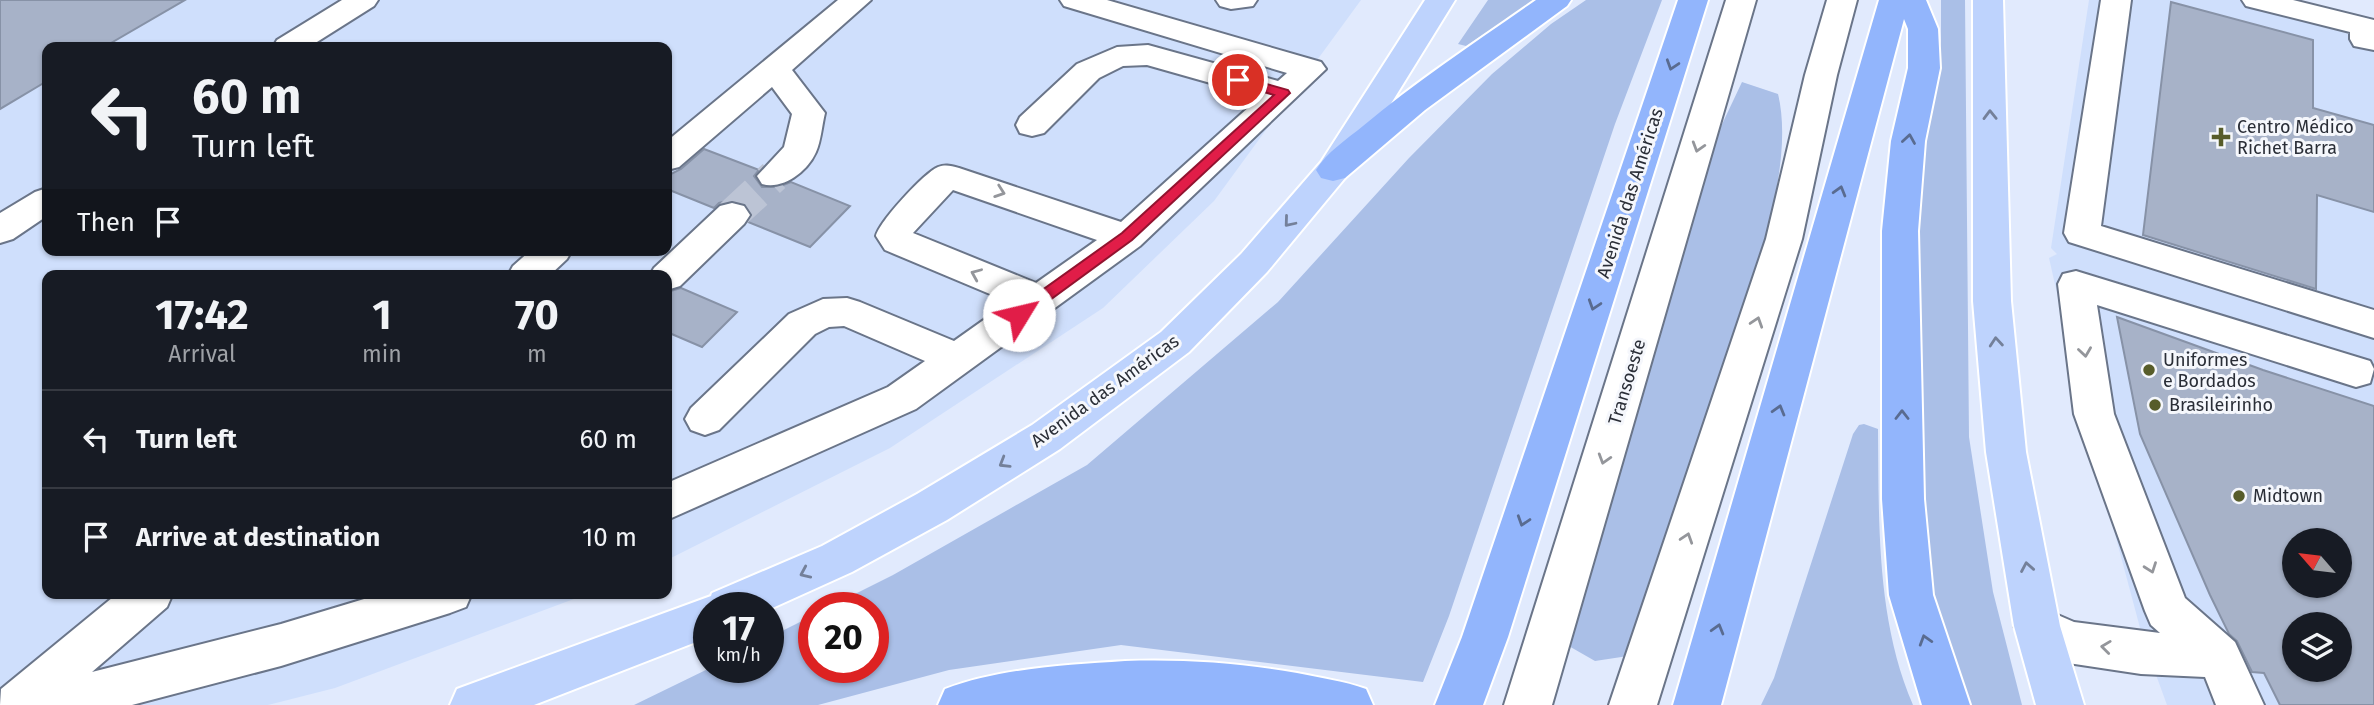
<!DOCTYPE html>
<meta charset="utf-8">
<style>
body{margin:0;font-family:"Fira Sans",sans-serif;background:#242831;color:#f1f3f6;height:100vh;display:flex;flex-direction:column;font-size:26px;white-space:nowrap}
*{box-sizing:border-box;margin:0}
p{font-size:23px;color:#9ea1a6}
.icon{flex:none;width:38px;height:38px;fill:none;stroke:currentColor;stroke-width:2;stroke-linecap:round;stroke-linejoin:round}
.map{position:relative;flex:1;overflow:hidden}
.sheet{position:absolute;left:42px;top:270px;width:630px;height:329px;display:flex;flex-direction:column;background:#171b24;border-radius:14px;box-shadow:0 2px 5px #0004}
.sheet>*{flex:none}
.top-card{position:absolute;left:42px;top:42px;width:630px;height:214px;border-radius:14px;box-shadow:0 2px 5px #0004;background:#171b24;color:#f1f3f6;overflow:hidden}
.needle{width:46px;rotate:298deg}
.fabs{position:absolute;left:2282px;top:528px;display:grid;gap:14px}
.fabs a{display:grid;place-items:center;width:70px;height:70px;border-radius:50%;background:#171b24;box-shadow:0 2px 5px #0004;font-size:35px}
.speed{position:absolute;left:693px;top:592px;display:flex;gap:14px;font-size:35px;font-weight:700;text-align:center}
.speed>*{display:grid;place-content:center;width:91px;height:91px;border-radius:50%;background:#171b24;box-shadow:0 2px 5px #0004;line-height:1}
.speed small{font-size:18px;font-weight:400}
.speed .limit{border:10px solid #d22;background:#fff;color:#111}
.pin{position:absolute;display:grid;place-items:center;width:60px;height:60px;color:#fff;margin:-30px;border:4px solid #fff;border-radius:50%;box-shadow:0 2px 7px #0007}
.me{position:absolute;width:77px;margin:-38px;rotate:54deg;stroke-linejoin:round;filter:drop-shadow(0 0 5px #0008)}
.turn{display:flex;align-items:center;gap:24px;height:147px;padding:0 35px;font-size:32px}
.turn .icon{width:91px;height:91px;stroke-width:2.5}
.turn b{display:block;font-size:49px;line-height:60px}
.then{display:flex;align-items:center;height:66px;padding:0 35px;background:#0003;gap:14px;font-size:26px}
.eta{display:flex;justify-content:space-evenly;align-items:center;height:119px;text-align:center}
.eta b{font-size:42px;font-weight:700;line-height:49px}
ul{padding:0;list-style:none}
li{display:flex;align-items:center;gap:21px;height:98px;padding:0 35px;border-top:2px solid #363941}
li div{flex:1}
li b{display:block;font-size:26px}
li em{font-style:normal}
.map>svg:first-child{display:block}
.built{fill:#cfdffc;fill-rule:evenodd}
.green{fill:#aabfe7}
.building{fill:#a7b2c8;stroke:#8792a7;stroke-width:2;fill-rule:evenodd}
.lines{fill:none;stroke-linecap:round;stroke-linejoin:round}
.minor-tunnel{stroke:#bcc4d5;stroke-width:33;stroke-dasharray:33 17;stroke-linecap:butt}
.minor-casing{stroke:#6a7589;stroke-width:4}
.major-casing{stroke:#fff;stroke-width:4}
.highway-casing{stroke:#fff;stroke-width:4}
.minor{fill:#fff;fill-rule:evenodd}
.major{fill:#bed3fd;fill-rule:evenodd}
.highway{fill:#92b5fc;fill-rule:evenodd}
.oneway{stroke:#596b90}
.oneway2{stroke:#74809a}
.oneway3{stroke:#94969b}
.route{fill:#e11d48;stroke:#92132f;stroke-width:2}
.poi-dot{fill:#575c2a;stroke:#f5f7fc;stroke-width:2.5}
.labels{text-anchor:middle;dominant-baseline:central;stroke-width:6;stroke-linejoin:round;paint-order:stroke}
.poi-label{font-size:18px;fill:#2a2e37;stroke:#f5f7fc;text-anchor:start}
.street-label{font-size:18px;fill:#2a2e37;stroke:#f5f7fc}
</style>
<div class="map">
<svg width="2374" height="705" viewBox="0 0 2374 705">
<rect width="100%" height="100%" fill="#e1eafd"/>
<path class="built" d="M0,0H1361L1214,201L1103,308L890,448L667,560V275H47V593H590L335,688L268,705H0ZM47,47H667V250H47Z
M2089,0H2273L2374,25V705H2167L2143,639L2093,452L2049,258L2057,254L2051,248ZM2294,541H2340V586H2294ZM2294,625H2340V670H2294Z"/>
<path class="green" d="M1488,0H1535L1466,46L1458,44Z
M1586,0H1662L1615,124L1449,616L1423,682L1121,645L949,670L818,705H634L712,667H768V638L814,615V667H873V607H829L893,575L1087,465L1278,302L1409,158L1492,74L1551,24Z
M1941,0H1965L1969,437L1993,592L2022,705H1964L1931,614L1919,433L1917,206L1941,41Z
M1742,82L1778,94C1798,176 1741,313 1714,393C1686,481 1657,568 1628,656L1595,661L1567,645L1716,137Z
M1864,424L1878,429C1879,522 1876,619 1913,705H1761L1774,678L1853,434L1859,425Z"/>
<path class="building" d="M0,0H185L104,47H47V81L0,109Z
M2171,2L2313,40V108L2374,125V212L2317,195L2316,289L2143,235Z
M704,149L759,170L754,176L762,187H778L791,182L850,206L810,247L748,222L752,214L745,203L731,200L719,203L714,208L667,189V176L681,169Z
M681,288L737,312L702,347L667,332V292Z
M2117,317L2263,370L2374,406V705H2280L2264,673L2252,672L2237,641L2229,634L2210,595L2140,434ZM2294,541H2340V586H2294ZM2294,625H2340V670H2294Z"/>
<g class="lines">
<path class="minor-tunnel" d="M732,215L774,176"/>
<defs>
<path id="minor" d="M342,0H378L374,6L309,47H273L277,40Z
M838,0H871L792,70L825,113C822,125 821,141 816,152C807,172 783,190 762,184L757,176L784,147L792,114L772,87L679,167L667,170V141Z
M1060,0H1107L1321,62L1326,69L1140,246L916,409L667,520V483L888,387L925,361L844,326L829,327L815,334L719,430L705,435L691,430L685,419L691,408L789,314L823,299L847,298L860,302L954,341L1009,302L885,250L876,236C879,222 924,173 938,167C946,164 951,166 959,168L1121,222L1260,97L1147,65L1123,66L1099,78L1044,133L1032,136L1020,133L1016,125L1020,117L1077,64L1117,47L1148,45L1278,81L1287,73L1064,6ZM953,190L1097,240L1036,283L913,233Z
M1216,0H1257L1253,6L1231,9L1220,6Z
M1726,0H1756L1552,705H1504Z
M1827,0H1857L1837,75L1802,239L1657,705H1609L1766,239L1805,75Z
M2101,0H2131L2101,226L2374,310V338L2069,242L2064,233Z
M2242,0H2293L2374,20V50L2354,46L2350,39V32L2246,6Z
M47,188V216L13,239L0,243V213L35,192Z
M732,203L744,206L750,215L744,224L680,286L667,290V275H650L654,268L720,206Z
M531,250H572L567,259L550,275H508L513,266Z
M2076,271L2370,361L2374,369L2370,383L2356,387L2097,305L2114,414L2185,598L2235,642L2264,705H2216L2205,677L2141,674L2068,663L2021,640L2014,626L2021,612L2037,606L2074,622L2160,633L2151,625L2145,611L2074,414L2058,284L2063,274Z
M118,593H173L167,607L92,672L281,624L384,593H472L466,607L450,613L281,666L132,705H0L1,689Z"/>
<path id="major" d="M1425,0H1455L1345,178L1267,272L1189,352L1060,449L947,520L852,572L768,610V607H709V637L534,705H450L457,689L711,596L712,593L822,546L917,494L1032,425L1161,332L1241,254L1321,162Z
M1973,0H2003L2011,301L2026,452L2060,626L2084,705H2036L2014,626L1986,452L1973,301Z"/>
<path id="highway" d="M1536,0H1571L1567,6L1425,110L1345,178L1333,181L1321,178L1316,170C1327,152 1347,139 1363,126C1418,80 1477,41 1536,0Z
M1678,0H1708L1508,637L1483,705H1435L1462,637Z
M1879,0H1926L1938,29L1940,68L1925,141L1918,231L1924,499L1933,595L1970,705H1922L1889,595L1882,499V231L1891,141L1908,68V29L1904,19L1721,705H1673Z
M1125,661C1183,659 1240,663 1297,673C1321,678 1344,681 1366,689L1373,705H938L945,689C1001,668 1066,665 1125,661Z"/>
</defs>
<use href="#minor" class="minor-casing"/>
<use href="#major" class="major-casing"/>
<use href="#highway" class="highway-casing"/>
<use href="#minor" class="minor"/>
<use href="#major" class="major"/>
<use href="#highway" class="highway"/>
</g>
<defs><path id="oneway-chevron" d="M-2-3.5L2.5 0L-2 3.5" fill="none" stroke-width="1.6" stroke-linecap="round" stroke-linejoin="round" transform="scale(1.75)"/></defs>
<g class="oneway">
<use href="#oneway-chevron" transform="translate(1672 65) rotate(108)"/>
<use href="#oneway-chevron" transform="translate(1909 139) rotate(-81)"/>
<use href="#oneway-chevron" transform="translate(1840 191) rotate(-74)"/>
<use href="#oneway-chevron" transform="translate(1594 305) rotate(108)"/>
<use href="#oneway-chevron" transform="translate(1779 410) rotate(-74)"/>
<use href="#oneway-chevron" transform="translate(1902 415) rotate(-90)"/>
<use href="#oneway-chevron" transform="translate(1523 521) rotate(108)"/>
<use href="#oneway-chevron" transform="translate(1718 629) rotate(-74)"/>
<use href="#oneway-chevron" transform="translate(1925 640) rotate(-107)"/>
</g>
<g class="oneway2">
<use href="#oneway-chevron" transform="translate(1990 115) rotate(-91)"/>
<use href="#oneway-chevron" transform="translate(1289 222) rotate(130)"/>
<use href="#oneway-chevron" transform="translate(1996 342) rotate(-95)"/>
<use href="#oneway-chevron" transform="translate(1004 463) rotate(149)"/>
<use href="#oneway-chevron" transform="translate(2027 567) rotate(-100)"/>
<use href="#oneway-chevron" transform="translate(805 573) rotate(156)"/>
</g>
<g class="oneway3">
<use href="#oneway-chevron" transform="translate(1698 147) rotate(107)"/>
<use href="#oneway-chevron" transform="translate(1000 192) rotate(19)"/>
<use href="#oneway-chevron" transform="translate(976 274) rotate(-157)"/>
<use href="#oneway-chevron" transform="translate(1757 322) rotate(-72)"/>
<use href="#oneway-chevron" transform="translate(2085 352) rotate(82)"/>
<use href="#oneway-chevron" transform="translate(1604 459) rotate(107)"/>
<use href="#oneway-chevron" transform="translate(1687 538) rotate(-72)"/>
<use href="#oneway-chevron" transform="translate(2151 568) rotate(70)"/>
<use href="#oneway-chevron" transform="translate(2106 647) rotate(-173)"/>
</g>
<path class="route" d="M1238,76L1288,90L1290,93L1132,240L1024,319H1013L1011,315L1013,311L1122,233L1274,95L1234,83L1232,80Z"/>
<g class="poi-dot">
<path d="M2217.5 126.5h7v7h7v7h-7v7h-7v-7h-7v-7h7z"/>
<circle cx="2149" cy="370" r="7"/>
<circle cx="2155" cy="405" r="7"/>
<circle cx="2239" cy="496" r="7"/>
</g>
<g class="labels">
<g class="poi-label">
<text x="2237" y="127">Centro Médico<tspan x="2237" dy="21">Richet Barra</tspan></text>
<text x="2163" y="360">Uniformes<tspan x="2163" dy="21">e Bordados</tspan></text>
<text x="2169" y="405">Brasileirinho</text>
<text x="2253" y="496">Midtown</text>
</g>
<g class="street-label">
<text transform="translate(1630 193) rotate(-72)">Avenida das Américas</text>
<text transform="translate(1627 382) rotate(-73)">Transoeste</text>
<text transform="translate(1105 391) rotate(-36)">Avenida das Américas</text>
</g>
</g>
</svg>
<div class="fabs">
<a><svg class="needle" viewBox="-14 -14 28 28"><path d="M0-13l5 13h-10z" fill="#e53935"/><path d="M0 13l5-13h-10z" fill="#9ea1a6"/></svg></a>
<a><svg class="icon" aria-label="layers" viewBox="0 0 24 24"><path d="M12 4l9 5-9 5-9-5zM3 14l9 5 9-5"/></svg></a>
</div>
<div class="speed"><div>17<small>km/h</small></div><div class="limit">20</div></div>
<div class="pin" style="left:1238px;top:80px;background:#d93025"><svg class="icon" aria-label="arrive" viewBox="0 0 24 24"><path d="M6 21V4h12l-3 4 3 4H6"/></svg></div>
<svg class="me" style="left:1019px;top:315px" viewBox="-20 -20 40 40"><circle r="19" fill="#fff"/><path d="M0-13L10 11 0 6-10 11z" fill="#e11d48"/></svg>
<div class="top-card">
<div class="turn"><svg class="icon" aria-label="left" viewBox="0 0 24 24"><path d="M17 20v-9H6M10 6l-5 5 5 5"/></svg><div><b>60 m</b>Turn left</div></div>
<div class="then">Then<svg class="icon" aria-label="arrive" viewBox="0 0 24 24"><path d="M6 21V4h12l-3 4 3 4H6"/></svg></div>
</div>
<section class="sheet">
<div class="eta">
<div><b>17:42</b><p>Arrival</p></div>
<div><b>1</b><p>min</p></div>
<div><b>70</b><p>m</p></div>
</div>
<ul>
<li><svg class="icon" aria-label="left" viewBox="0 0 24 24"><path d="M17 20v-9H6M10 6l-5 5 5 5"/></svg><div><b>Turn left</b></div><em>60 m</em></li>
<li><svg class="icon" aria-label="arrive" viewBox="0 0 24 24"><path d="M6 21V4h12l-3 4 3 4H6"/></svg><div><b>Arrive at destination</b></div><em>10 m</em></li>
</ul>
</section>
</div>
